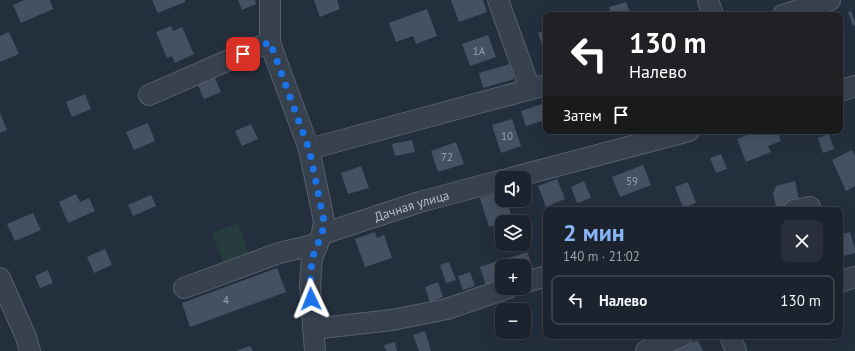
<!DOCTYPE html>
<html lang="ru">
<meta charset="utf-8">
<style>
body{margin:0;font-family:"PT Sans",sans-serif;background:#282f3a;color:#f1f3f6;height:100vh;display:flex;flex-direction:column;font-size:15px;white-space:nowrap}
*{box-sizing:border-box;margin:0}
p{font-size:13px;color:#a0a4aa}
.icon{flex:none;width:22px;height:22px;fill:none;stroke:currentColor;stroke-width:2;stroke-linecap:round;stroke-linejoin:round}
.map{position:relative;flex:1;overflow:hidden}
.panel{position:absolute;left:543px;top:207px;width:300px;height:132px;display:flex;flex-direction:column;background:#1b232e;border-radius:8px;box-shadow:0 4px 16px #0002,0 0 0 1px #39404a}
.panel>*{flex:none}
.top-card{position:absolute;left:543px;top:12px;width:300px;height:122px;border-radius:8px;box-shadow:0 4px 16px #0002,0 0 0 1px #39404a;background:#202124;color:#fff;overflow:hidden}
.fabs{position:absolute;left:495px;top:171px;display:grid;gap:8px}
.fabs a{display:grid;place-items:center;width:36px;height:36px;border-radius:8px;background:#1b232e;box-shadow:0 4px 16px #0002,0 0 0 1px #39404a;font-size:20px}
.pin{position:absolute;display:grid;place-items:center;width:34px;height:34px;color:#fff;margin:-17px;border-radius:8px;box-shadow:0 2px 6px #0006}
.me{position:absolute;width:44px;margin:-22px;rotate:358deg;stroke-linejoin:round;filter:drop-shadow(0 0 3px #0008)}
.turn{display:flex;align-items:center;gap:14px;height:84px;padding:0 20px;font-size:18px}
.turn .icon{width:52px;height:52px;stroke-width:2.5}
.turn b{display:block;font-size:28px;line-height:34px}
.then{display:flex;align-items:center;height:38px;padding:0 20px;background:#0003;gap:8px;font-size:15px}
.round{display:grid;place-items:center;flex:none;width:42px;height:42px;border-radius:8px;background:#282f3a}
.summary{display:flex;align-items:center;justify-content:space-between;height:68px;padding:0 20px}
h1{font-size:24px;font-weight:800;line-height:30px;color:#8ab4f8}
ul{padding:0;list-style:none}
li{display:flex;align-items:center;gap:12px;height:50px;margin:0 8px 6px;padding:0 12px;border:2px solid #39404a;border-radius:8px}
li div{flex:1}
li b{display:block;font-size:15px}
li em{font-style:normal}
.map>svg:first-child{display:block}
.green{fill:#263c3f}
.building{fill:#455162}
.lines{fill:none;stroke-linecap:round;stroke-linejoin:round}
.minor-casing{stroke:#565f6c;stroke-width:22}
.minor{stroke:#38414e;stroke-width:20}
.route{stroke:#1a73e8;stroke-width:7;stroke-dasharray:0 12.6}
.labels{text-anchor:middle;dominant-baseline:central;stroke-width:4;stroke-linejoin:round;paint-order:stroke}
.number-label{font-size:11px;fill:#98a1af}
.street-label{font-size:13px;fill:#b4bcc9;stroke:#1d2633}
</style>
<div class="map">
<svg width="855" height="351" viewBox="0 0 855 351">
<rect width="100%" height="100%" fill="#242f3e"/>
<path class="green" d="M238,223L249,255L224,264L212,233Z"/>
<path class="building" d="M24,0H50L53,9L21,23L13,5Z
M152,0H185V2L158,13Z
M238,0H255L256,4L242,10Z
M314,0H337L340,9L320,17Z
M451,0H483L487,12L459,22Z
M626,2L631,15H612L609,7Z
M427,9L437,36L416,44L413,36L396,42L389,23Z
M851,11L855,21V25L853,26L848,12Z
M171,26L173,31L182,27L194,54L175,63L172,56L167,58L156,32Z
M546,30V49L544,50L538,33Z
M9,32L19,54L0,62V36Z
M488,35L496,57L470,66L462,44Z
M510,64L514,79L483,88L479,73Z
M214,76L221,92L204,99L197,83Z
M85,94L91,109L72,117L66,102Z
M542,104L546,116V120L526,126L521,111Z
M0,113L7,130L0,133Z
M512,119L521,146L501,153L492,125Z
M148,123L155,141L134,150L126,132Z
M251,124L258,139L242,146L235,131Z
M757,131H763V133L769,131H777L781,141L768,146L771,152L746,162L737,139Z
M829,134L834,149L823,153L818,138Z
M412,140L415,152L395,156L392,144Z
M456,142L464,164L438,172L431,151Z
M852,150L855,156V186L846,191L832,160Z
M721,154L727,169L716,173L710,158Z
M643,165L651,185L620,197L612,177Z
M361,166L369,188L348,194L341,173Z
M557,179L565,199L546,207L538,186Z
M584,181L591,198L577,203L571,187Z
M795,181L800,205L777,210L773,194L776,186Z
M688,182L696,203L683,208L675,187Z
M502,191V200H506L513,220L506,222H502V223L489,227L480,198Z
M76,194L80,202L89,198L95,211L68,223L59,202Z
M151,195L156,206L133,216L128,205Z
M33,213L41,230L15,241L7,224Z
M375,232L377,238L384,235L392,258L365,267L355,239Z
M850,232L855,249V253L840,257V235Z
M105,249L112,265L94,273L87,257Z
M527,252L534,270L524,273V266H502L500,261Z
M497,261L502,279L486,285L480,267Z
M449,262L456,280L446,283L440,265Z
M277,268L286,292L190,327L182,303Z
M48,270L53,283L40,288L35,276Z
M470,272L475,286L463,290L458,276Z
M438,282L443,297L430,302L425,287Z
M546,290V308L541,292Z
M425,331L431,351H419L413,335Z
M698,340L703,351H674V349Z
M395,342L397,351H386L384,345Z
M250,346L253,351H236Z"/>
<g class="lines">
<defs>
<g id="minor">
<path d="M270,0V42L274,54L309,149L324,221L322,234L312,258L310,285L315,351"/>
<path d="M498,0L530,89"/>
<path d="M708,0L713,15"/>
<path d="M783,15L830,0"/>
<path d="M840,91L855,86"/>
<path d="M149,95L270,42"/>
<path d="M309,149L546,85"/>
<path d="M511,178L689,131"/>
<path d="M794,210L810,207"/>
<path id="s1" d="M322,234L420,202L502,180"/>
<path d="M0,278L26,337L30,351"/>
<path d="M840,282L855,277"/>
<path d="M524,283L546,276"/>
<path d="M184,288L279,253L317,244"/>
<path d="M313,329L392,320L447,309L508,288"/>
<path d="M730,336L736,351"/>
<path d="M646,351L682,336"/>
</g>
</defs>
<use href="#minor" class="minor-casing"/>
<use href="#minor" class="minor"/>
</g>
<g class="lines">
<path class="route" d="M243,54L270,42L309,149L324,221L322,234L312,258L310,285L311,299"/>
</g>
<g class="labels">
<g class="number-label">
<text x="479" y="51">1А</text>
<text x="507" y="136">10</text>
<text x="447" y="157">72</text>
<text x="632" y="181">59</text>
<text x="226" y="300">4</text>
</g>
<g class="street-label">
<text stroke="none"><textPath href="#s1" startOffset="94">Дачная улица</textPath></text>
</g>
</g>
</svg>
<div class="fabs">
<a><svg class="icon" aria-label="sound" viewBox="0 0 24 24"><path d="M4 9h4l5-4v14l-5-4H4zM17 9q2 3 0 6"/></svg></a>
<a><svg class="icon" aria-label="layers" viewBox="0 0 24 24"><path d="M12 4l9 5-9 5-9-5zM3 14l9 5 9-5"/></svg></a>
<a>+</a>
<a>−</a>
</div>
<div class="pin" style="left:243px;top:54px;background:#d93025"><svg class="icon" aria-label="arrive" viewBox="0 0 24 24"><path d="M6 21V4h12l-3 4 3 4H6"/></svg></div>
<svg class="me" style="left:311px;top:299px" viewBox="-20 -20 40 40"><path d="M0-17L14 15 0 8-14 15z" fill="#1a73e8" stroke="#fff" stroke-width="4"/></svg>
<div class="top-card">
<div class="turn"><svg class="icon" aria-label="left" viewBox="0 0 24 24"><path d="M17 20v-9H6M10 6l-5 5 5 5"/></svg><div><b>130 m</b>Налево</div></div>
<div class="then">Затем<svg class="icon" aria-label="arrive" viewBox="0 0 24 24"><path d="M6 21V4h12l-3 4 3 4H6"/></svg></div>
</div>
<section class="panel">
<div class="summary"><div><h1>2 мин</h1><p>140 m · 21:02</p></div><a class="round"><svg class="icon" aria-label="close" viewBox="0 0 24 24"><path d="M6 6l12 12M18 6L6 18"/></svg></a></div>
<ul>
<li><svg class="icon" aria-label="left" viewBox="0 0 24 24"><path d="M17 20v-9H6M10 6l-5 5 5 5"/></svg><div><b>Налево</b></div><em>130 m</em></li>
</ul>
</section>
</div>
